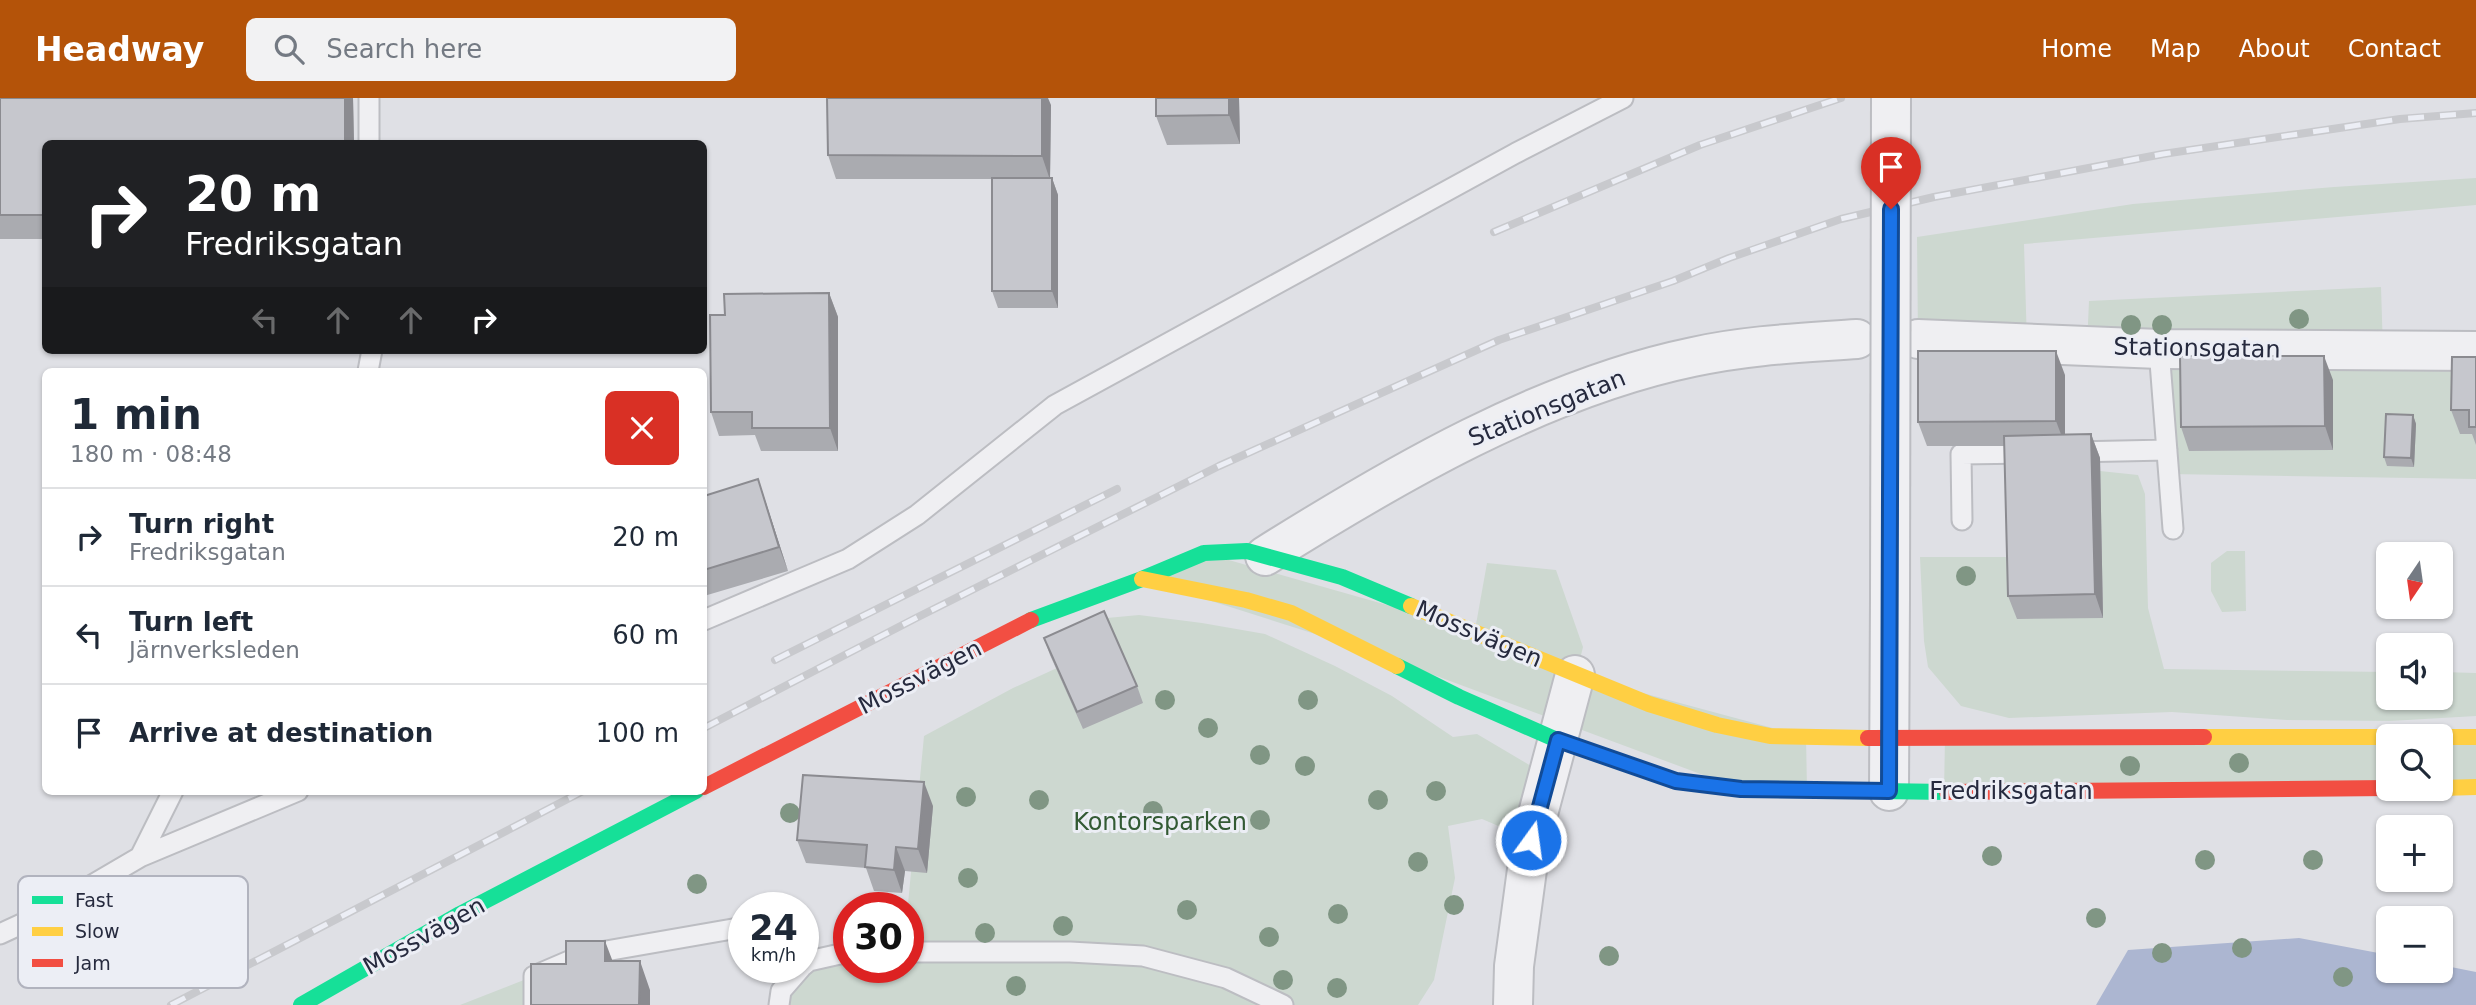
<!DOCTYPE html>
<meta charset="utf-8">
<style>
body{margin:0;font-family:"DejaVu Sans",sans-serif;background:#f2f2f3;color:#1f2937;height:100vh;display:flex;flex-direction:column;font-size:26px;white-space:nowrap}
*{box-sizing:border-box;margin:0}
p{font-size:23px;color:#747a83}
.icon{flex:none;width:38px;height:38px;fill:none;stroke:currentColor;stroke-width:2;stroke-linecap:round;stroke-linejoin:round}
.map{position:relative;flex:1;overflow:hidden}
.details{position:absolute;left:42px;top:270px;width:665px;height:427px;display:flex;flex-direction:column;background:#fff;border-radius:10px;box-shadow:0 2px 5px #0004}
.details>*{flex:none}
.banner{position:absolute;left:42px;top:42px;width:665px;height:214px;border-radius:10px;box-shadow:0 2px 5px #0004;background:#202124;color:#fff;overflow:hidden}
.needle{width:46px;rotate:193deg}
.fabs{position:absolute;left:2376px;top:444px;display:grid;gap:14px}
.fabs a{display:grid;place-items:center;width:77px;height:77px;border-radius:10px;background:#fff;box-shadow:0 2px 5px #0004;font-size:35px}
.speed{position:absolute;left:728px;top:794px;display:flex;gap:14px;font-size:35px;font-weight:700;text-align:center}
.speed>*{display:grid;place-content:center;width:91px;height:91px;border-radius:50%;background:#fff;box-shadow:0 2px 5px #0004;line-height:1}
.speed small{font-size:18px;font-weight:400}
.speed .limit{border:10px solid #d22;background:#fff;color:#111}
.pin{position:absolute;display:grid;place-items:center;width:60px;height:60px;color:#fff;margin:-72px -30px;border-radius:50% 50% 50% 0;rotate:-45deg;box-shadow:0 0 7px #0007}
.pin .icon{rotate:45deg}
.me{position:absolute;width:77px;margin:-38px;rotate:14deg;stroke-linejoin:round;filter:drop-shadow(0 0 5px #0008)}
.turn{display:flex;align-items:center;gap:24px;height:147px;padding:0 28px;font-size:32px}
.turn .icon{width:91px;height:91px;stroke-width:2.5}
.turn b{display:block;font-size:49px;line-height:60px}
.lanes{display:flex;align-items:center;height:66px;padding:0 28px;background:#0003;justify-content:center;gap:35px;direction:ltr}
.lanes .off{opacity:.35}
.round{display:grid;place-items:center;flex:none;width:74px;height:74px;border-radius:10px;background:#f2f2f3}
.headline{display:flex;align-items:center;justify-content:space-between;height:119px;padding:0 28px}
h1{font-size:42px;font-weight:700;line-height:52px}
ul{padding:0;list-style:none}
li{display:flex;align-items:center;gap:21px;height:98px;padding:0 28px;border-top:2px solid #e0e1e3}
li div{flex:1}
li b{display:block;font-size:26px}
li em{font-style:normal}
header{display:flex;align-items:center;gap:42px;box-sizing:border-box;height:98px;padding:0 35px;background:#b45309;color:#fff}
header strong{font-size:33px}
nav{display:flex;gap:38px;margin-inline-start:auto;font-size:24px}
.search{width:490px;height:63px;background:#f2f2f3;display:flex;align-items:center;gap:18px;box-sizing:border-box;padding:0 24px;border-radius:10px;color:#747a83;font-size:26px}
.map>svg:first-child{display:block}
.green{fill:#cdd8d0}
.water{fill:#acb6d1}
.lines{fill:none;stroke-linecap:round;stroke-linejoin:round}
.lane-casing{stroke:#bcbdc2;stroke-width:23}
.street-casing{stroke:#bcbdc2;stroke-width:42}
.lane{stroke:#efeff2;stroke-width:19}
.street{stroke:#efeff2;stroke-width:38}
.fast{stroke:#16e098;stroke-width:16}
.slow{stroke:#ffcf43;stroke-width:16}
.jam{stroke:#f24e42;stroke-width:16}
.rail-casing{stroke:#c8c9cd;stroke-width:8}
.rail{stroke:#eceef5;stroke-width:5;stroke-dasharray:16;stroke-linecap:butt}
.street-bridge-casing{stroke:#bcbdc2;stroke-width:42;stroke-linecap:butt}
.street-bridge{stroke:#efeff2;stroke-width:38}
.tree{fill:#809684}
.wall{fill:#aaabb0}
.shaded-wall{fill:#8b8b90}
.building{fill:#c6c7cd;stroke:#8b8b90;stroke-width:2}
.route-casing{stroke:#114b97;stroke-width:18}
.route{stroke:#1a73e8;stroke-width:12}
.labels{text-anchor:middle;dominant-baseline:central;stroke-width:6;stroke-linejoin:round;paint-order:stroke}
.street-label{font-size:24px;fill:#262a3e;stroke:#eceef5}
.park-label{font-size:24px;fill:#335a34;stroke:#eceef5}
.key{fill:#eceef5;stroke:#b1b3be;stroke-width:2}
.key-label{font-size:19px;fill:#262a3e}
</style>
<header>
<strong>Headway</strong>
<div class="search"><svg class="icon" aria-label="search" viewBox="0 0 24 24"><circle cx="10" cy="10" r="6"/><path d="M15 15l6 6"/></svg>Search here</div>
<nav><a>Home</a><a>Map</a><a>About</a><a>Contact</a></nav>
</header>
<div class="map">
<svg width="2476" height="907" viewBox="0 0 2476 907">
<rect width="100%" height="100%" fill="#dfe0e5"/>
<path class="green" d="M2476,80V107L2024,146L2027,245L1918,241L1917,139L2133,106L2334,89Z
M2381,189L2383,252L2087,247L2089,203Z
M2161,272L2476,273V381L2169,376Z
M2100,373L2138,377L2145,396L2148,510L2164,571L2389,574V600H2441V574L2476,575V618L2390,623L2287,622L2172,614L2009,620L1961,608L1928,569L1924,543L1920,459H2015L2103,519Z
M2227,453H2245L2246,513L2222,514L2211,493V465Z
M1204,455L1475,532L1487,465L1556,472L1583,549L1576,577L1806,639L1807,691H1741L1372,554L1142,481Z
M1139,517L1202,525L1265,536L1335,568L1392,598L1453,639L1477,636L1548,678L1531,742L1482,721L1448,728L1455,780L1434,882L1418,907H779L794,876L849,854V870H908V806L924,638L1013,590L1116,543L1107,520Z
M2389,639V690L1944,694L1945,640Z
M2441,639H2476V689L2441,690Z
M534,878V907H460Z"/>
<path class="water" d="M2299,840L2389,857V873H2441V867L2476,874V907H2096L2128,852Z"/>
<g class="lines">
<defs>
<path id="lane" d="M369,0V46
M2159,251L2173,431
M368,273L372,252
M2073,354L2167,352
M1962,422L1961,356L2029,355
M704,522L848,461L917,417L1055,307L1516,55L1623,0
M140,759L173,693
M0,836L41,817L140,759L298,693
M908,854H1070L1143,858L1226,880L1283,907
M803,868L809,863L849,854
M534,907V878L583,857L744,829
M779,907L781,893L801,870"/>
<path id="street" d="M1918,241L2159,251L2476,253
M1265,458C1394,377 1543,290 1693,259C1747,247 1801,245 1857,241
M1889,693L1890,500
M1513,907L1514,868L1531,742L1575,577"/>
</defs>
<use href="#lane" class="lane-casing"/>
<use href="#street" class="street-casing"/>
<use href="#lane" class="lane"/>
<use href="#street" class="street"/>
<path class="fast" d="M1031,522L1142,481L1204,455L1247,453L1342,479L1411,508
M1397,568L1459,599L1557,642L1676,683L1741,691L1947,694
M301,907L460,816L696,693"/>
<path class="slow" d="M1142,481L1246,502L1291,515L1397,568
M1411,508L1649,606L1717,627L1770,638L1868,640
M2204,639H2389
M2420,639H2476
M2441,690L2476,689"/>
<path class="jam" d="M1868,640L2204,639
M704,689L1031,522
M1947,694L2389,690"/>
<defs>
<path id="rail" d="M1494,134L1700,47L1841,0
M775,562L1117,391
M704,630L916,520L1219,368L1499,242L1673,183L1729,160L1841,121L1934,99L2163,56L2400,21L2476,15
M171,907L583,693"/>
</defs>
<use href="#rail" class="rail-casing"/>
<use href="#rail" class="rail"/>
<defs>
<path id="street-bridge" d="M1890,500L1891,0"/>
</defs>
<use href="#street-bridge" class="street-bridge-casing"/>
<use href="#street-bridge" class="street-bridge"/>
</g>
<g class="tree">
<circle cx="2299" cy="221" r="10"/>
<circle cx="2131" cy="227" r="10"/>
<circle cx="2162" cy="227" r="10"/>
<circle cx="1966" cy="478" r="10"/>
<circle cx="1165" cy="602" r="10"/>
<circle cx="1308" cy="602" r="10"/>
<circle cx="1208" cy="630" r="10"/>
<circle cx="1260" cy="657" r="10"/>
<circle cx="2239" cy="665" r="10"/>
<circle cx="1305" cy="668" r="10"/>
<circle cx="2130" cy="668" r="10"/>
<circle cx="1436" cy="693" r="10"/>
<circle cx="966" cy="699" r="10"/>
<circle cx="1039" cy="702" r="10"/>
<circle cx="1378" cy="702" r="10"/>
<circle cx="1153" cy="713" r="10"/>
<circle cx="790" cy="715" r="10"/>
<circle cx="1260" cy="722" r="10"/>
<circle cx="1992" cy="758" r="10"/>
<circle cx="2205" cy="762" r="10"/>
<circle cx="2313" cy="762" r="10"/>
<circle cx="1418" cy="764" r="10"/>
<circle cx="968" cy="780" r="10"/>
<circle cx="697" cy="786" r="10"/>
<circle cx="1454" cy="807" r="10"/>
<circle cx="1187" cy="812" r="10"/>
<circle cx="1338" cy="816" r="10"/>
<circle cx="2096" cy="820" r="10"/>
<circle cx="1063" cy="828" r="10"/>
<circle cx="985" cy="835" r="10"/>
<circle cx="1269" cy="839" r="10"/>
<circle cx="2242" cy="850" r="10"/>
<circle cx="2162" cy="855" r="10"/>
<circle cx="1609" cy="858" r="10"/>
<circle cx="2343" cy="879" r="10"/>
<circle cx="1283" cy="882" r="10"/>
<circle cx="1016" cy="888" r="10"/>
<circle cx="1337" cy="890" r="10"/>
</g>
<path class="wall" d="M0,0H353L354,46H46V141H0Z
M1156,0H1239L1240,46L1167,47L1156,18Z
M1051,7L1050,80H1052L1058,97V210H998L992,193V81H836L828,57Z
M829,195L838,219V353H761L755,337L719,338L711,314L725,217Z
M2476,259V347L2472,336H2460L2451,312Z
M2065,277V337L2091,336L2100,360L2103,520L2017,521L2008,498L2005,348H1927L1918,324Z
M2333,282V352L2189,353L2181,329Z
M2413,317L2416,326L2414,369L2387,368L2384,359Z
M704,398L766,405L788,473L704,498Z
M1044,540L1137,588L1143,605L1083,631L1050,557Z
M933,708L927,775L905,773L902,795L874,793L866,770L806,765L797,742Z"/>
<path class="shaded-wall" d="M345,0H353L354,46H346L345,43Z
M1042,0H1048L1051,7L1050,82L1042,58Z
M1229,0H1239L1240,46L1229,17Z
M1052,80L1058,97V210L1052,193Z
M829,195L838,219V353L830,330Z
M2056,253L2065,277V347L2056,323Z
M2324,258L2333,282V352L2325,328Z
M2413,317L2416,326L2414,369L2411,360Z
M2091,336L2100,360L2103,520L2095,496Z
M758,381L766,405L788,473L779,449Z
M924,684L933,708L927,775L918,751Z
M896,749L905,773L902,795L894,772Z
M605,843L616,872L605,863Z
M640,863L650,892V907H639Z"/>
<path class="building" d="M0,0H345V43L46,46V117H0Z
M827,0H1042V58L828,57Z
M1156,0H1229V17L1156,18Z
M992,80H1052V193H992Z
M829,195L830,330H752V314H711L710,217H725L724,196Z
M1918,253H2056V323L1918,324Z
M2180,258H2324L2325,328L2181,329Z
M2452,259H2476V329H2469V312H2451Z
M2386,316L2413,317L2411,360L2384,359Z
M2091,336L2095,496L2008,498L2004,338Z
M758,381L779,449L704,472V398Z
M1104,513L1137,588L1077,614L1044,540Z
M803,677L924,684L918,751L896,749L894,772L865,769L867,747L797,742Z
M566,843H605V863H640L639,907H531V866H566Z"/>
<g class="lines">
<defs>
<path id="route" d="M1531,742L1558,642L1676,683L1741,691L1889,693L1891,111"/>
</defs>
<use href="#route" class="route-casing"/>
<use href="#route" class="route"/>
</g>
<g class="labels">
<g class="street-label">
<text transform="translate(2197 250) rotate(1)">Stationsgatan</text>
<text transform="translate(1547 310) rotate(-22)">Stationsgatan</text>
<text transform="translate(1479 536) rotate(23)">Mossvägen</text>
<text transform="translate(920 579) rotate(-27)">Mossvägen</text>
<text x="2011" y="693">Fredriksgatan</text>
<text transform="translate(424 838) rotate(-29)">Mossvägen</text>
</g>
<g class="park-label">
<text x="1160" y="724">Kontorsparken</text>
</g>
</g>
<rect x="18" y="778" width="230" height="112" rx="10" class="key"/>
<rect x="32" y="798" width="31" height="8" fill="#16e098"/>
<rect x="32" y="829" width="31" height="9" fill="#ffcf43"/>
<rect x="32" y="861" width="31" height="8" fill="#f24e42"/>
<g class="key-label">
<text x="75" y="809">Fast</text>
<text x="75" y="840">Slow</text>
<text x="75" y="872">Jam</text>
</g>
</svg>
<div class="fabs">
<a><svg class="needle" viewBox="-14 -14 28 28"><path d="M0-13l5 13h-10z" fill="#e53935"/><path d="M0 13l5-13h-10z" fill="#747a83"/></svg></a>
<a><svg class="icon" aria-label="sound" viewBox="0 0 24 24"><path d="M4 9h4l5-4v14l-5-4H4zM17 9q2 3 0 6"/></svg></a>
<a><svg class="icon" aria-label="search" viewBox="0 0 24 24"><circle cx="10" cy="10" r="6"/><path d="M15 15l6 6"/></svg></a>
<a>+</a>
<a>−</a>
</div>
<div class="speed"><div>24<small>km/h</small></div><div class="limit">30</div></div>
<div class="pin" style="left:1891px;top:111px;background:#d93025"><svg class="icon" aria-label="arrive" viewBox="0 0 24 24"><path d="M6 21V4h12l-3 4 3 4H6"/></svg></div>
<svg class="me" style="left:1531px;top:742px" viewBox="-20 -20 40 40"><circle r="17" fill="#1a73e8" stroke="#fff" stroke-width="3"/><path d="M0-11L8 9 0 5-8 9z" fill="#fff"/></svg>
<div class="banner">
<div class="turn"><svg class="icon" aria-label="right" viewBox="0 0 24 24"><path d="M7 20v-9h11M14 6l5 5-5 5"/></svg><div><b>20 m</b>Fredriksgatan</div></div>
<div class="lanes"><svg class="icon off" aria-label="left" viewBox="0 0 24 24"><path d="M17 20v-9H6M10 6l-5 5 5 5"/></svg><svg class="icon off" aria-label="ahead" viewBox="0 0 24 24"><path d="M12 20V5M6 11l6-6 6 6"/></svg><svg class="icon off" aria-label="ahead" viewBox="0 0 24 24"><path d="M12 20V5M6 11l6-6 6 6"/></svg><svg class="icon" aria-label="right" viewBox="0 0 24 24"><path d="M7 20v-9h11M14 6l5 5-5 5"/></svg></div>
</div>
<section class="details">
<div class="headline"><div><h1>1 min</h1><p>180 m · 08:48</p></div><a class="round" style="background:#d93025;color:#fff"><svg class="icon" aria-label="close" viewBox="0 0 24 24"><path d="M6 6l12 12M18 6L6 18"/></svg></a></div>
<ul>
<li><svg class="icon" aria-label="right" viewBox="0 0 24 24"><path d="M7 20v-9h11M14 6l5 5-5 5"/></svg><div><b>Turn right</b><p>Fredriksgatan</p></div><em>20 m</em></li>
<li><svg class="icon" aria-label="left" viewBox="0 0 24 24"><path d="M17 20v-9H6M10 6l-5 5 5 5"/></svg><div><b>Turn left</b><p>Järnverksleden</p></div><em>60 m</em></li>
<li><svg class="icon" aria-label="arrive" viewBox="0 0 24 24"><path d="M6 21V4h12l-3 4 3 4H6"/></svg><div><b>Arrive at destination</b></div><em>100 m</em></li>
</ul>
</section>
</div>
